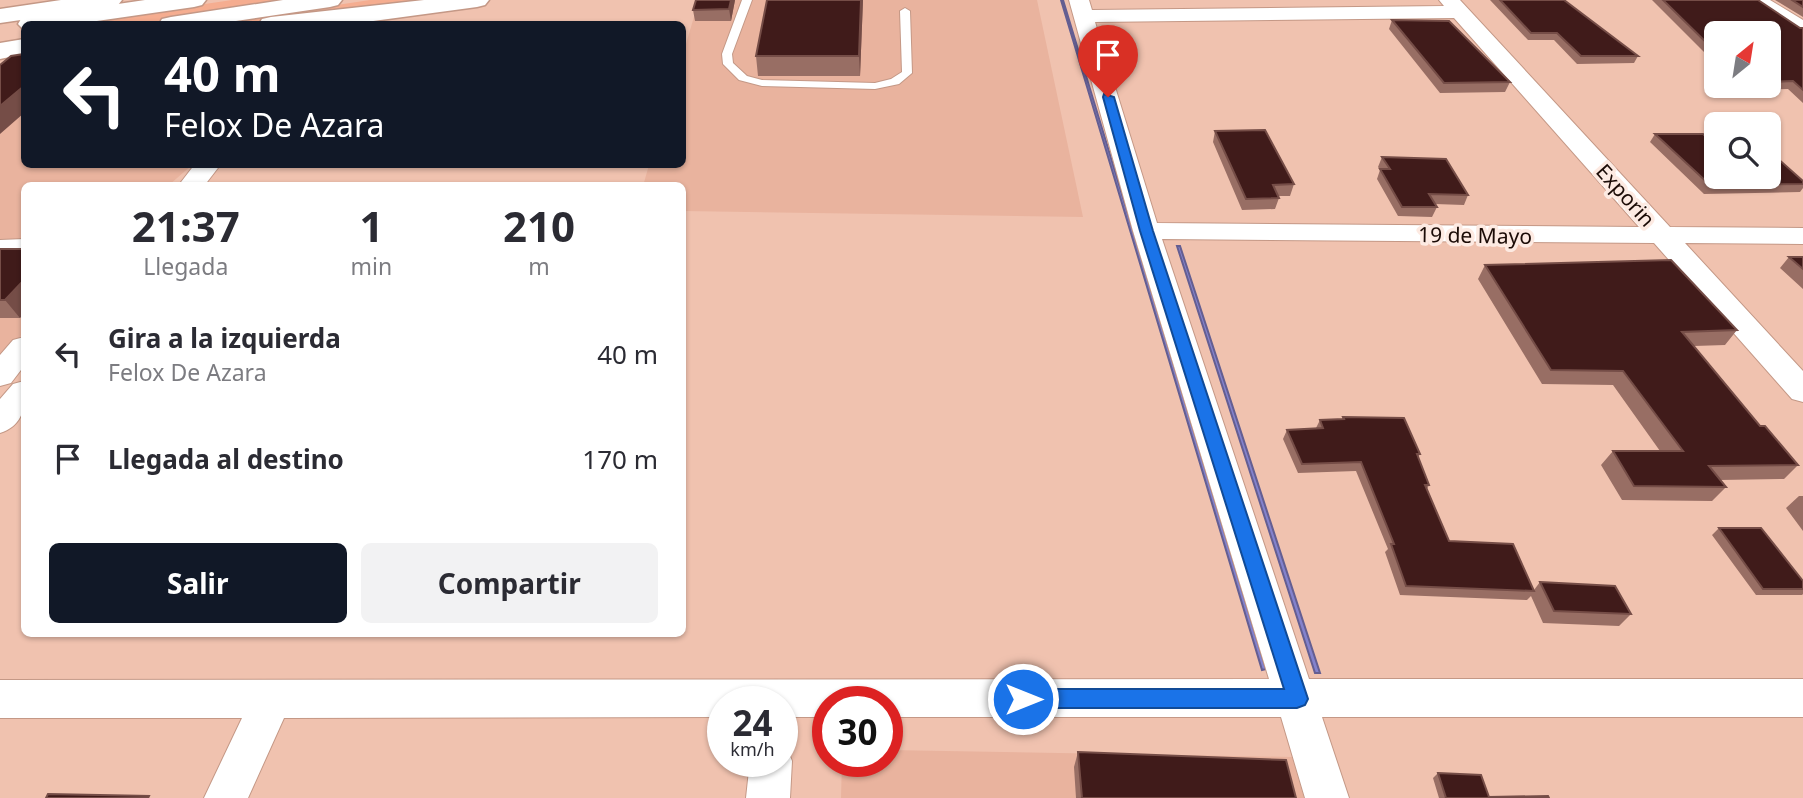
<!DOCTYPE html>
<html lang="es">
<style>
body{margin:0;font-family:"Noto Sans",sans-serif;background:#f2f2f3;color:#2b2b33;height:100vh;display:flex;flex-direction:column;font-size:26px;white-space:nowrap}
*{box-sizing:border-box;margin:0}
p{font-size:23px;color:#7c7c81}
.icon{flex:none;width:38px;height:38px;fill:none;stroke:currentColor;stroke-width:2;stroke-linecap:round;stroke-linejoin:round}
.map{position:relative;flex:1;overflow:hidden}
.panel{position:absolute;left:21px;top:182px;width:665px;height:455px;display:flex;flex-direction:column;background:#fff;border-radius:10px;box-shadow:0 2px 5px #0004}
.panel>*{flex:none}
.top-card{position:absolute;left:21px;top:21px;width:665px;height:147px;border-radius:10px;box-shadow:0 2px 5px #0004;background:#111827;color:#fff;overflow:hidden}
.needle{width:46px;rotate:30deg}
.fabs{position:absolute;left:1704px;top:21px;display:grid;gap:14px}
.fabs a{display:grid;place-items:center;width:77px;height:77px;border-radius:10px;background:#fff;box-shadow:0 2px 5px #0004;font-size:35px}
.speed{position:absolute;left:707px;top:686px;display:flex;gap:14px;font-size:35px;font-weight:700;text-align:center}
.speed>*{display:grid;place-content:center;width:91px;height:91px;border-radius:50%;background:#fff;box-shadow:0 2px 5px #0004;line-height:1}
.speed small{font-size:18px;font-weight:400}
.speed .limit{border:10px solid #d22;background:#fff;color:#111}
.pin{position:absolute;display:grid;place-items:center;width:60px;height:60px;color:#fff;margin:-72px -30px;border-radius:50% 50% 50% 0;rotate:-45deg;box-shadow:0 0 7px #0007}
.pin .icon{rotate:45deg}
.me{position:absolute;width:77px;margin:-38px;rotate:90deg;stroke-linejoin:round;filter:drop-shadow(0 0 5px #0008)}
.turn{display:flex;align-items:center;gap:24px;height:147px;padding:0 28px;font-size:32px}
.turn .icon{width:91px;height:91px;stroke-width:2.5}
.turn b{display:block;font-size:49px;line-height:60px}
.eta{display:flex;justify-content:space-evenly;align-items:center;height:119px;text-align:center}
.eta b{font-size:42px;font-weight:700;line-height:49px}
.button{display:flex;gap:14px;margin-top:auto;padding:14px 28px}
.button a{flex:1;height:80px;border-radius:10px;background:#111827;color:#fff;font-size:28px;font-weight:700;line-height:80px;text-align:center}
.button a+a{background:#f2f2f3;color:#2b2b33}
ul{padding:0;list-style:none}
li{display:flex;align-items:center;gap:21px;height:105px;padding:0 28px}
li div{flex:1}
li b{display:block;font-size:26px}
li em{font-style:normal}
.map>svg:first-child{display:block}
.built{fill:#e9b39e}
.green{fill:#f5ad90}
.water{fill:#8382cd;stroke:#645e91;stroke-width:2}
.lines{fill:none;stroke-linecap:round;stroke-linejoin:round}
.lane-casing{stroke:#c49886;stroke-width:2}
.street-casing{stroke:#c49886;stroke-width:2}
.primary-casing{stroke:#c49886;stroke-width:3}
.highway-casing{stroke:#c49886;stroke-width:3}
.lane{fill:#fff;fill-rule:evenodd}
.street{fill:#fff;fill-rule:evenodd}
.primary{fill:#fff;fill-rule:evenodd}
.highway{fill:#fff;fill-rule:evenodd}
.wall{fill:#986e64}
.shaded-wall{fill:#754d47}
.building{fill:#401b1a;stroke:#754d47;stroke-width:2}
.route{fill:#1a73e8;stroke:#114b97;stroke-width:2}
.labels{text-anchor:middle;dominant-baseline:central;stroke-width:7;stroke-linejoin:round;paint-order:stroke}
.street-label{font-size:21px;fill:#1b0b06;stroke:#fdeae2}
</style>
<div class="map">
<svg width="1803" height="798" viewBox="0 0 1803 798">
<rect width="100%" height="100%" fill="#f0c2af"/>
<path class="built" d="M699,0H1037L1083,217L683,211L682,186H643L649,165L682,164L683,54Z
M24,77V164L192,165L169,185L24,186V332L0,360V80Z
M887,750L1292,757L1304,798H841L842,761H887Z"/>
<path class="green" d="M232,0H299L140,24H69Z
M370,0H437L276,20L211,24Z"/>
<path class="water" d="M1061,0H1063L1266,669L1262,670Z
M1177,246H1180L1320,673H1315Z"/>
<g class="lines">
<defs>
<path id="lane" d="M742,0H752L732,54L733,63L747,76L762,80L875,83L891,79L902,72L900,11L905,8L910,11L912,73L899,84L875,89L762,86L739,80L723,64L722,54Z"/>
<path id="street" d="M1069,0H1089L1092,10L1444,6L1439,0H1460L1670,227L1803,228V244L1685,243L1803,371V402L1792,399L1654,243L1162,239L1309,679H1803V717H1322L1349,798H1305L1281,717H887V702H828V717H782V702H723V717L284,718L248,798H204L242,718H0V680L1269,679L1133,231ZM1454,18L1639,227L1157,223L1095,22Z
M1746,0H1770L1803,20V35L1796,33Z
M195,164H221L204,186H178Z
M24,239V255L0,256V240Z
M24,337V366L11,383L0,386V355L13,340Z
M24,381C26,404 25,425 0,433V399L13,384Z
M782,745L786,746L792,761L790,798H746L750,761H782Z"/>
<path id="primary" d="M61,0H122L118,5L110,7L0,23V9Z
M424,0H489L485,5L477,7L351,24H259L262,19L271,17Z"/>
<path id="highway" d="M145,0H206L202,5L194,7L76,24H24V30L18,24L21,19L30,17Z
M283,0H342L338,5L330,7L216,24H159L162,19L171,17Z
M24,39V54L0,59V43Z"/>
</defs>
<use href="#lane" class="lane-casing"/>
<use href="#street" class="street-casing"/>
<use href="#primary" class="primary-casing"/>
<use href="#highway" class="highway-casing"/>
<use href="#lane" class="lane"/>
<use href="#street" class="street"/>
<use href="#primary" class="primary"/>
<use href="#highway" class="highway"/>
</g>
<path class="wall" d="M735,0L731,21H695L693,10Z
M767,0H863L860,76H758L756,56Z
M1490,0H1564L1638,56L1634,63L1577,64L1554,40H1528Z
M1652,0H1758L1800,28H1803V103L1788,89L1742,90L1738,86H1769V33H1717V65Z
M1775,0H1803V17Z
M1392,20L1510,82L1505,92L1440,93L1389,29Z
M1215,131L1294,184L1290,196H1278L1279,198L1275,209L1242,210L1213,142Z
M1655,134L1717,177L1803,181V188L1800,192L1704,194L1650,142Z
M1382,157L1468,195L1464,205L1435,204L1437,207L1432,217L1398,216L1377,179L1380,170L1378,167Z
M0,249H24V313L20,318H0Z
M1789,257H1803V289L1780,268Z
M1485,265L1737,330L1725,345L1694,346L1760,426L1798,465L1784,479L1720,480L1726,487L1712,501L1622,500L1601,465L1613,451H1660L1613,385L1542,384L1478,279Z
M1343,417L1420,454L1418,457L1429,485L1427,489L1449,541L1534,590L1540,582L1631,614L1619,626L1543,623L1531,596L1527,600L1400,595L1385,552L1388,549L1356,471L1298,473L1283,439L1287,430L1316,428L1320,420L1342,419Z
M1799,496H1803V531L1786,508Z
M1719,528L1803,581V594L1802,595H1756L1712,535Z
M1078,752L1296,798H1076L1074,767Z
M1438,773L1489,797L1549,798H1439L1433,778Z"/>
<path class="shaded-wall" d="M731,0H735L731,21L729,9Z
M861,0H863L860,76L859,56Z
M24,86V113L0,134V106Z
M24,280V313L20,318L5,300Z"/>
<path class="building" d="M696,0H731L729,9L693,10Z
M767,0H861L859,56H756Z
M1500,0H1564L1638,56H1581L1557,33H1531Z
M1663,0H1758L1800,28H1803V90L1793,81L1769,82V33H1717V53Z
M1792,0H1803V7Z
M1392,20L1449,21L1510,82L1444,83Z
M24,54V86L0,106V65L11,56Z
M1265,130L1294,184L1273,185L1279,198L1246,199L1215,131Z
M1655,134H1703L1717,147V177H1769V157H1776L1803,181V184L1710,185Z
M1382,157L1446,159L1468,195L1429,194L1437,207H1402L1380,169H1390Z
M0,249H24V280L5,300H0Z
M1789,257H1803V269Z
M1671,260L1737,330L1682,332L1760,426H1765L1798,465L1709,466L1726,487L1634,486L1613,451H1683L1623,371L1551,370L1485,265Z
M1343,417L1404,418L1420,454H1417L1429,485H1425L1449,541L1513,544L1534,591L1406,586L1391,544H1394L1361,462L1302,464L1287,430L1323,428L1320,420L1344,419Z
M1719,528H1761L1803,581V589H1763Z
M1540,582L1615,586L1631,614L1554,611Z
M1078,752L1286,760L1296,798H1082Z
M1438,773L1481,775L1489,797L1548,796L1549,798H1446Z
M48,794L149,796L148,798H46Z"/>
<path class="route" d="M1104,94L1114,97L1153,231L1308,699L1305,705L1297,708H1023L1016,705L1013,699L1016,692L1023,689H1284L1140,231L1103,97Z"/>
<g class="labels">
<g class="street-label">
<text transform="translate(1626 195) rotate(48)">Exporin</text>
<text transform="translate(1475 235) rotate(1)">19 de Mayo</text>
</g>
</g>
</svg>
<div class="fabs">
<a><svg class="needle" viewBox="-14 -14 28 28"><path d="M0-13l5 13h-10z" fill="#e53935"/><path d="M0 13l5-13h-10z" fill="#7c7c81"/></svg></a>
<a><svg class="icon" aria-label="search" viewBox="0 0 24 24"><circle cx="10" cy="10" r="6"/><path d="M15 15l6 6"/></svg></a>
</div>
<div class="speed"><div>24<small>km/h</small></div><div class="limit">30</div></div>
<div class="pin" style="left:1108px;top:97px;background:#d93025"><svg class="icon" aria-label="arrive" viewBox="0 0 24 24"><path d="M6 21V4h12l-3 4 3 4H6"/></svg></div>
<svg class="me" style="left:1023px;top:699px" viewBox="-20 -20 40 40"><circle r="17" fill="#1a73e8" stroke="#fff" stroke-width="3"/><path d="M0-11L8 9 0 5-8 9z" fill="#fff"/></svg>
<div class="top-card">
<div class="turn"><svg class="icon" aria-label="left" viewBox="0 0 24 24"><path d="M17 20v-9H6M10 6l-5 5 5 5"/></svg><div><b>40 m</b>Felox De Azara</div></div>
</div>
<section class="panel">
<div class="eta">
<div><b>21:37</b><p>Llegada</p></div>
<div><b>1</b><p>min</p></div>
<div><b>210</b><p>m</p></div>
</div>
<ul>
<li><svg class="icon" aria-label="left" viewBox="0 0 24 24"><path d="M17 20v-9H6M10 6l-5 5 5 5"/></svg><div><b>Gira a la izquierda</b><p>Felox De Azara</p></div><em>40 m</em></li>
<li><svg class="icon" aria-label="arrive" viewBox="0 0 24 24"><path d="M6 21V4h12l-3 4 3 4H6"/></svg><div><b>Llegada al destino</b></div><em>170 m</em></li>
</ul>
<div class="button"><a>Salir</a><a>Compartir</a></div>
</section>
</div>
